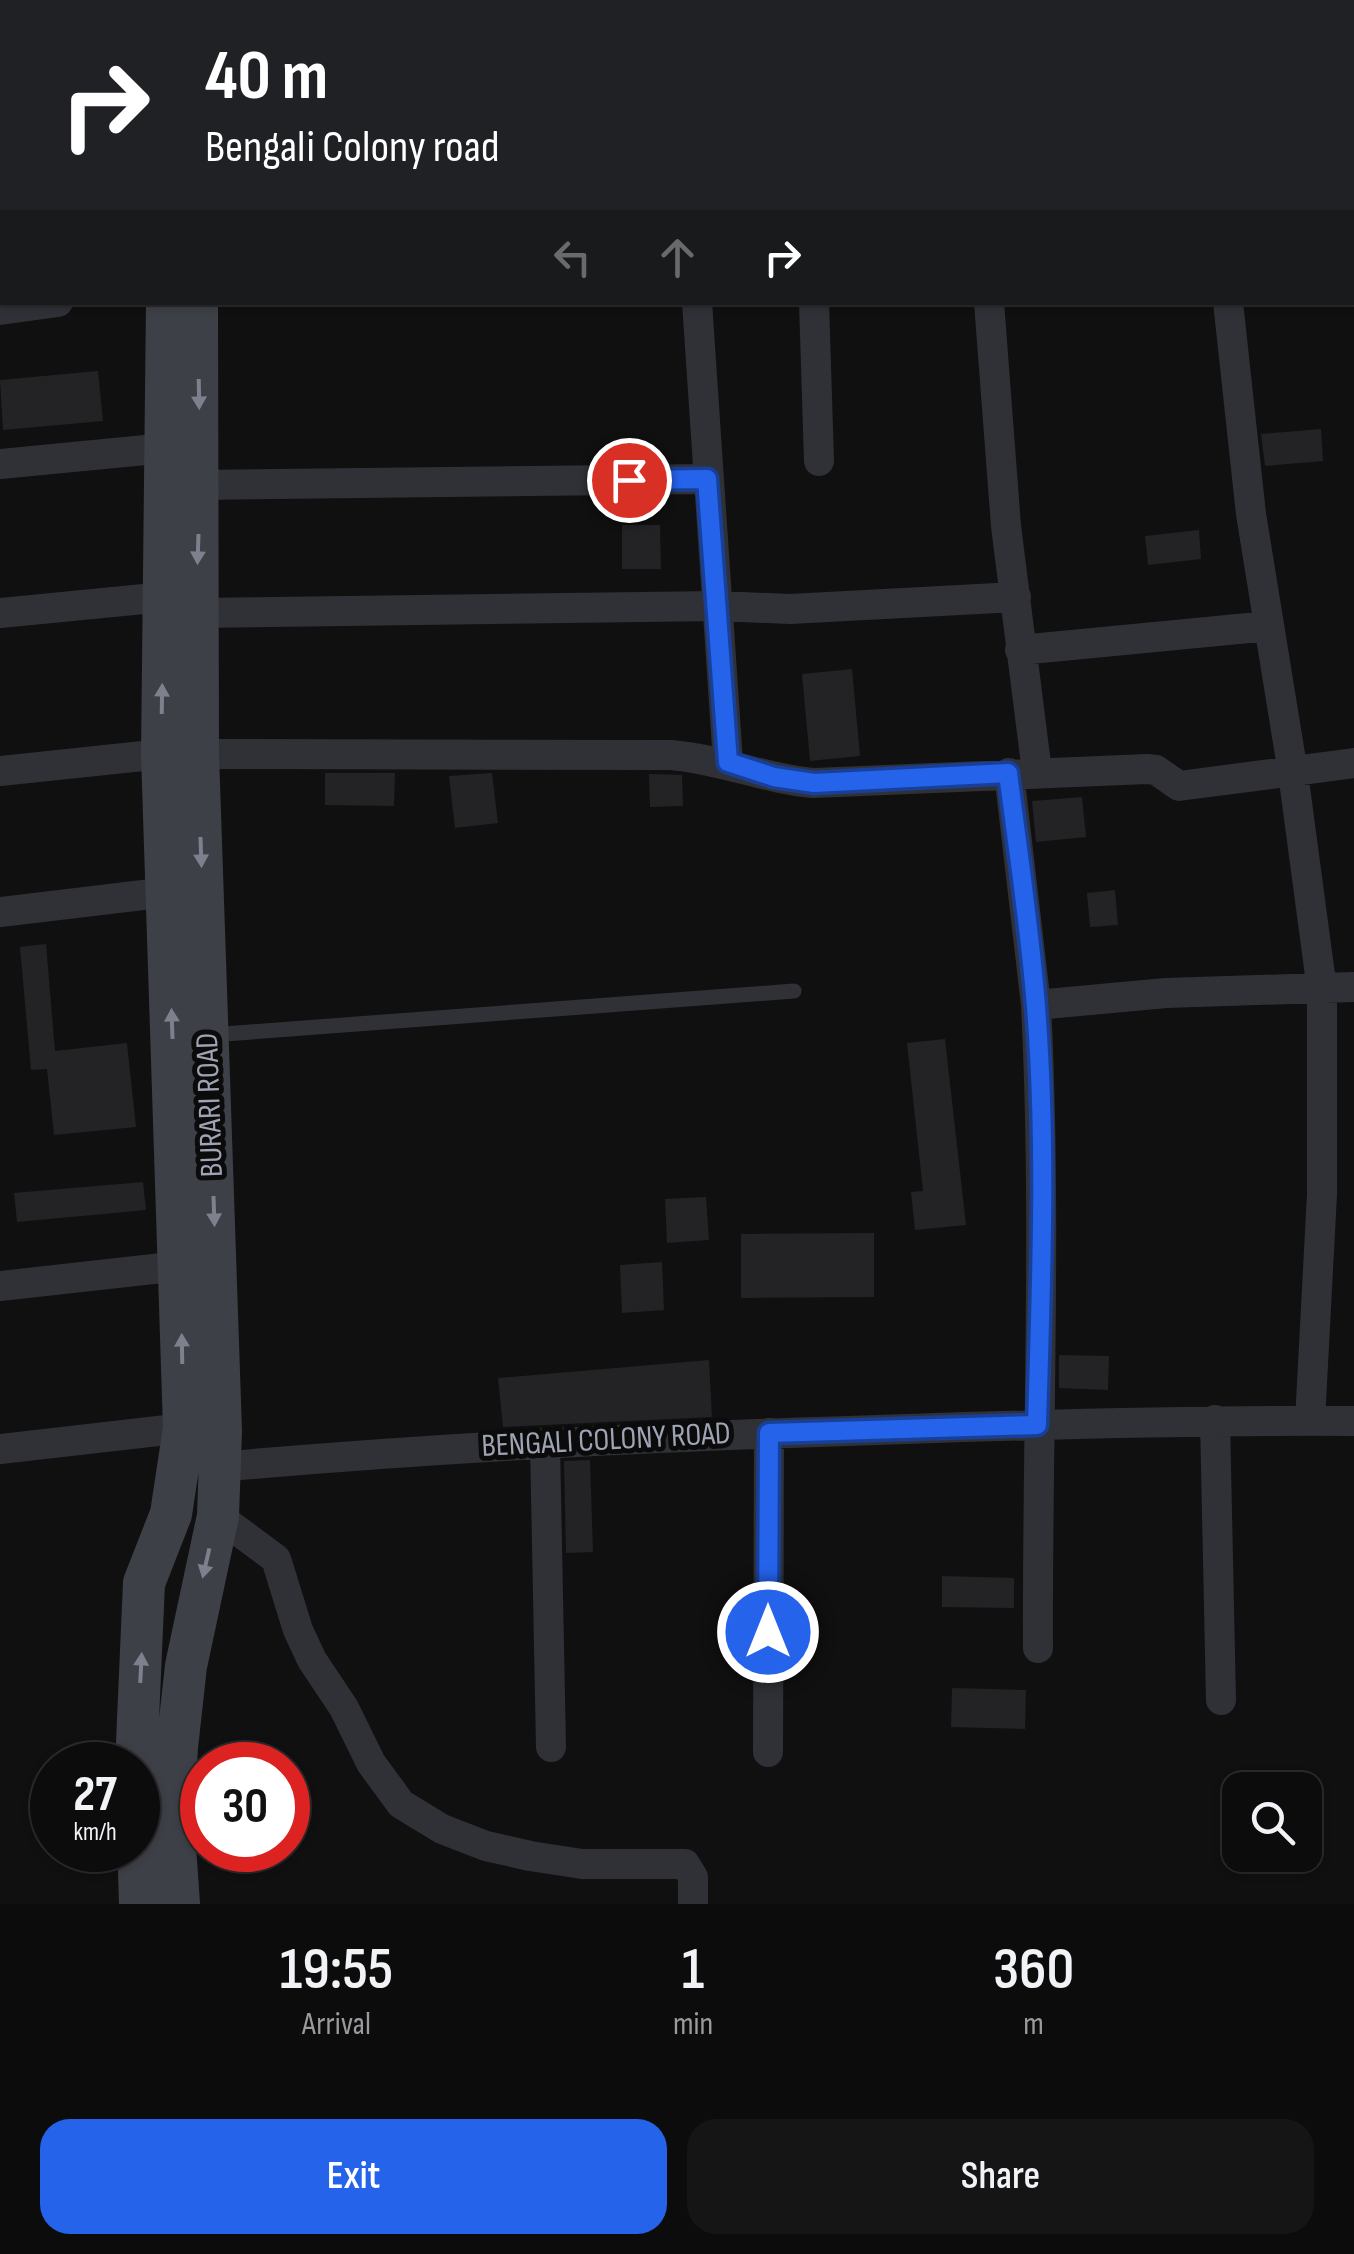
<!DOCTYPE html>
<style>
body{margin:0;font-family:"Sofia Sans Condensed",sans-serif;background:#151516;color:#f1f3f6;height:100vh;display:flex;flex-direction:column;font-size:38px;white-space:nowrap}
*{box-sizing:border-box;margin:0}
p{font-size:32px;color:#9a9b9d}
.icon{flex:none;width:55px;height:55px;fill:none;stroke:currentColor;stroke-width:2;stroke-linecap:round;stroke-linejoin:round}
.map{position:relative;height:1904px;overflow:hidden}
.drawer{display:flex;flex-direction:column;background:#0c0c0d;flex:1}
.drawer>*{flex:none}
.top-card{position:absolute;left:0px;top:0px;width:1355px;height:305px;box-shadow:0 2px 8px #0004,0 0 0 2px #2c2c2e;background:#202124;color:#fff;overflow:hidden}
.fabs{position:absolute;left:1222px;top:1772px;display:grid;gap:20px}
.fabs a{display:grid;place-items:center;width:100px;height:100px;border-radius:20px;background:#0c0c0d;box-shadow:0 2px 8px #0004,0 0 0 2px #2c2c2e;font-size:50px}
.speed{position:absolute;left:30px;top:1742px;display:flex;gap:20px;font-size:50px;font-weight:700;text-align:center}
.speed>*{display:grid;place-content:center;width:130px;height:130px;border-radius:50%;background:#0c0c0d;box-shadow:0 2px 8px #0004,0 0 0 2px #2c2c2e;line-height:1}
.speed small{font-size:25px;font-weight:400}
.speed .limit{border:15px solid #d22;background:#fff;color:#111}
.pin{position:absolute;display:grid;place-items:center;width:85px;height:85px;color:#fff;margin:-42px;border:5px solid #fff;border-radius:50%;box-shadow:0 2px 10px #0007}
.me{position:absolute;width:110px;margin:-55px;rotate:0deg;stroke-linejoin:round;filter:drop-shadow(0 0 8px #0008)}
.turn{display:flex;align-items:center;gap:35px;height:210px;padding:0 40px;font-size:45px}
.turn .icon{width:130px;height:130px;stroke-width:2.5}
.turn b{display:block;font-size:70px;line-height:85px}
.lanes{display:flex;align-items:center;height:95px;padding:0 40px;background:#0003;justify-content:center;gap:50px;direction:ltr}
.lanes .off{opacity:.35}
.eta{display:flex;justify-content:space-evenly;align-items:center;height:170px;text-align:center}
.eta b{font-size:60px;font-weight:600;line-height:70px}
.button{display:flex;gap:20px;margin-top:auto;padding:20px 40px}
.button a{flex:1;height:115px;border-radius:30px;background:#2563eb;color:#fff;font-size:40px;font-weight:600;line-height:115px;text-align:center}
.button a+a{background:#151516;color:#f1f3f6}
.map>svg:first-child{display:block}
.building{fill:#232225}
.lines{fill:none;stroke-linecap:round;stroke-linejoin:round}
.lane{stroke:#303137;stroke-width:15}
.street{stroke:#303137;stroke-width:30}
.secondary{stroke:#3e4047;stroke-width:42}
.oneway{fill:#7d818e}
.route-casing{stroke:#184099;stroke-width:25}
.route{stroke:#2563eb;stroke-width:18}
.labels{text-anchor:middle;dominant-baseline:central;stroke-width:10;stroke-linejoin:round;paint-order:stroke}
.street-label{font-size:32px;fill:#9fa4b4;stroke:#0b0b0c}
</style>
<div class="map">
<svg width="1354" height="1904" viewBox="0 0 1354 1904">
<rect width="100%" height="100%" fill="#101011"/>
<path class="building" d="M98,371L103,421L3,430L0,380Z
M1321,429L1323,461L1265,466L1261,434Z
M622,525H660L661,569H622Z
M1199,530L1201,559L1148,565L1145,536Z
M852,669L860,756L810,761L802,674Z
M325,773H395L394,806L325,805Z
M492,773L498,823L455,828L449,776Z
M649,774L682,775L683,806L650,807Z
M1082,797L1086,837L1036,842L1032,801Z
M1115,890L1118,925L1090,927L1087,893Z
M46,944L55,1051L127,1043L136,1127L54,1135L47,1069L31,1070L20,947Z
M945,1039L966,1225L915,1230L911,1192L923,1191L907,1043Z
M143,1182L146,1210L17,1222L14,1193Z
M706,1197L709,1240L667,1243L665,1199Z
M874,1233V1297L741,1298V1234Z
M662,1262L664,1310L622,1313L620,1265Z
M1059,1355L1109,1356L1108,1390L1059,1388Z
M709,1360L712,1417L503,1427L498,1378Z
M590,1460L593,1552L566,1553L564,1461Z
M942,1576L1014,1578V1608L942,1607Z
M952,1688L1026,1690L1025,1729L951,1727Z"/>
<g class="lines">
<path class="lane" d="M211,1035L794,991"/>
<path class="street" d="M474,0V2
M580,0V2
M705,0V2
M815,0V2
M967,0V2
M1075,0L1080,2
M0,26H2
M0,132L2,131
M1352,151L1354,176
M697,302L728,762
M814,302L819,461
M989,302L1006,526L1037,772
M1228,302L1251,514L1293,773L1322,990V1194L1310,1421
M0,310L58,302
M0,464L166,448
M200,485L707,479
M0,613L164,597
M196,613L718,606L790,609L1016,597
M1020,650L1269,626
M198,754L671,755C720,759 765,779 814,783L1147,769L1156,770L1179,786L1354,763
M0,771L162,754
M1009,773L1036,1005L1166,993L1354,987
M0,912L168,892
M1036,1005C1047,1219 1037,1434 1038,1648
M0,1286L180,1266
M1215,1420L1221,1700
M545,1443L551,1747
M0,1449L184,1428
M219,1467C449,1446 677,1436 907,1429C1056,1424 1205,1420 1354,1421
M218,1516L276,1559L298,1630L312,1660L344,1708L371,1763L401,1804L442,1829L486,1846L530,1856L582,1864H685L693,1877V1904
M768,1752L769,1433"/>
<path class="secondary" d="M168,0V2
M198,2V0
M136,1765L144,1583L171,1514L184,1428L162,754L167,302
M138,1838L140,1904
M179,1904L173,1818L177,1747L186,1666L218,1516L221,1431L198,754L197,302"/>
</g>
<defs><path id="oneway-solid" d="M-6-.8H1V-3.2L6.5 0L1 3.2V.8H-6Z" transform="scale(2.5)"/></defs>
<g class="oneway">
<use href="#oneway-solid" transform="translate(199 394) rotate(89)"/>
<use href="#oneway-solid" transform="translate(198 549) rotate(92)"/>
<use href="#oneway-solid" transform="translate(162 699) rotate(-89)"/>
<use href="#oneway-solid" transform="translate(201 852) rotate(88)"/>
<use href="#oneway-solid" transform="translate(172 1024) rotate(-92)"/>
<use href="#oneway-solid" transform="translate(214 1211) rotate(88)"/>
<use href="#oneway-solid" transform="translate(182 1349) rotate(-91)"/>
<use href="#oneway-solid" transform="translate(206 1563) rotate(103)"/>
<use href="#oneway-solid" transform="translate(141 1668) rotate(-87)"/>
</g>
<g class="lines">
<defs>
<path id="route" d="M629,480L707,479L728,762L774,777L814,783L1008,773C1018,851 1030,929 1036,1007C1047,1146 1041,1286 1037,1425L769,1433L768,1632"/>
</defs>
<use href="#route" class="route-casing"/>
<use href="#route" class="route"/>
</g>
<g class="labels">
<g class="street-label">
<text transform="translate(210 1105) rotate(-92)">BURARI ROAD</text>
<text transform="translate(606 1440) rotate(-3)">BENGALI COLONY ROAD</text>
</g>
</g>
</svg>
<div class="fabs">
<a><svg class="icon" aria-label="search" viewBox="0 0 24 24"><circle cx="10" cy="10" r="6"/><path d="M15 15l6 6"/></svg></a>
</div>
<div class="speed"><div>27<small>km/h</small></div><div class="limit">30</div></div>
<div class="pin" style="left:629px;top:480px;background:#d93025"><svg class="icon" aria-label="arrive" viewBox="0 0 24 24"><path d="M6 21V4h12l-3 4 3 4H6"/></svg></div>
<svg class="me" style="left:768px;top:1632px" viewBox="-20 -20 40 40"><circle r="17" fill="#2563eb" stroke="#fff" stroke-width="3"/><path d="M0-11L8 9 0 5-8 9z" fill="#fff"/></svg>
<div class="top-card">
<div class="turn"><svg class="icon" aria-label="right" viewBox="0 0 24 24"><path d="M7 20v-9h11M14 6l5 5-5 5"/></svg><div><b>40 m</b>Bengali Colony road</div></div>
<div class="lanes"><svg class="icon off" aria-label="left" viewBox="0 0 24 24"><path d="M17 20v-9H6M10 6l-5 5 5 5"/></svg><svg class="icon off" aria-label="ahead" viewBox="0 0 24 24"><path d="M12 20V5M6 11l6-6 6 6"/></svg><svg class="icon" aria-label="right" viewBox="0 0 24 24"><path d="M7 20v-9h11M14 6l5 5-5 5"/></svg></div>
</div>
</div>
<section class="drawer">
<div class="eta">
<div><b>19:55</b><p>Arrival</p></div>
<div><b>1</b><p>min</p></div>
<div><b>360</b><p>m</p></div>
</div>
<div class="button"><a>Exit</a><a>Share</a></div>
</section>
